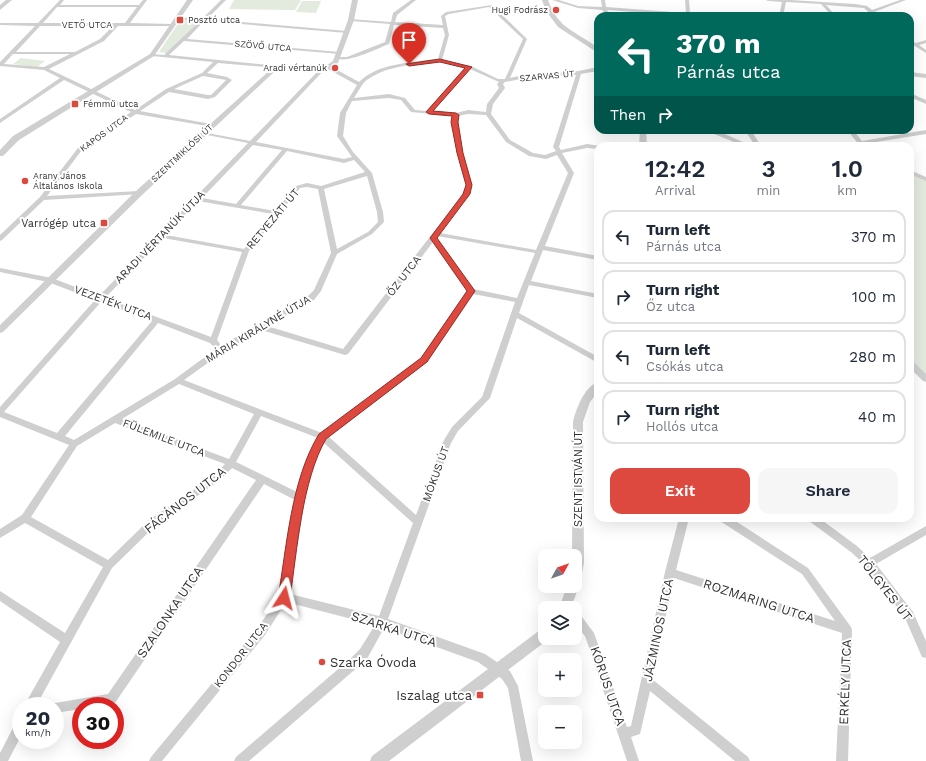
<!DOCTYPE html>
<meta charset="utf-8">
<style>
body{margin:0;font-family:"Work Sans",sans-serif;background:#f6f6f7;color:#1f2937;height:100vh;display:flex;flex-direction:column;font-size:15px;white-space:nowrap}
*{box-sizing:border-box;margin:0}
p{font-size:13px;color:#747a83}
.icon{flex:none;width:22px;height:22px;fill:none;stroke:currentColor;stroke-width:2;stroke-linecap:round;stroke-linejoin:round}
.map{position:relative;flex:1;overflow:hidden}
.details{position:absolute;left:594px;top:142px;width:320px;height:380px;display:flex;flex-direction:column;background:#fff;border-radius:12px;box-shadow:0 4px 16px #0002}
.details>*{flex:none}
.hud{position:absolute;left:594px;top:12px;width:320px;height:122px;border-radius:12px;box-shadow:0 4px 16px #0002;background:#00695c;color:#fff;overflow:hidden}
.needle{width:26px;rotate:50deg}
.buttons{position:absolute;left:538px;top:549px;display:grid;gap:8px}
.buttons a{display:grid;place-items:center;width:44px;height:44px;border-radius:8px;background:#fff;box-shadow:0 4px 16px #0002;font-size:20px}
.speed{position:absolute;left:12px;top:697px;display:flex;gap:8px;font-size:20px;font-weight:700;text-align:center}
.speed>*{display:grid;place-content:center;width:52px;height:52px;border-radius:50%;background:#fff;box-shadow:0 4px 16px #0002;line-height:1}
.speed small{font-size:10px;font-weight:400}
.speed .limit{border:6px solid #d22;background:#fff;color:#111}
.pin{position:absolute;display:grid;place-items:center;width:34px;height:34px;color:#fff;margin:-41px -17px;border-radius:50% 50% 50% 0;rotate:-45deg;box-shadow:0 0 4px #0007}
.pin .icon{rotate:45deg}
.me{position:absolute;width:44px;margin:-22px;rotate:9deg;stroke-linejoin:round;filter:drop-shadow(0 0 3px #0008)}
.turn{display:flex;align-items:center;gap:14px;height:84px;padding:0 16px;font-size:18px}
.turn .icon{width:52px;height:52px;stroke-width:2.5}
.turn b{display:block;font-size:28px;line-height:34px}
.then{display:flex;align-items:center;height:38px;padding:0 16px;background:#0003;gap:8px;font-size:15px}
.eta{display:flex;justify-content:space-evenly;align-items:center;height:68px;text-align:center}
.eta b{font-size:24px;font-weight:600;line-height:28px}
.button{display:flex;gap:8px;margin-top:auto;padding:8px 16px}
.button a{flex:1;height:46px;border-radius:12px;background:#dd483f;color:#fff;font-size:16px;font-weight:600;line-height:46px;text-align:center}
.button a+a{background:#f6f6f7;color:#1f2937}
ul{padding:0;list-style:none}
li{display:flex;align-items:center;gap:12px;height:54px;margin:0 8px 6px;padding:0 8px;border:2px solid #e0e1e3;border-radius:12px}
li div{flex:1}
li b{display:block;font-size:15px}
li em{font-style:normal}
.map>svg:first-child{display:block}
.green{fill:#e3eade}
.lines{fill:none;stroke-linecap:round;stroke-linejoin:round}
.minor{fill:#cfcfcf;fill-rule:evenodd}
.tertiary{fill:#cfcfcf;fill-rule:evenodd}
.route{fill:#dd483f;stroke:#902f29}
.poi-dot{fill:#dd483f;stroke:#fff;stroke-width:1.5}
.labels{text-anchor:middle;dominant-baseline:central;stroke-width:4;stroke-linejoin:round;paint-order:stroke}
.far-poi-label{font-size:9px;fill:#323232;stroke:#fff;text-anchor:start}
.far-street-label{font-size:9px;fill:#323232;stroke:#fff}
.street-label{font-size:11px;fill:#323232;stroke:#fff}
.poi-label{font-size:11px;fill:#323232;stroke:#fff;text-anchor:end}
.near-street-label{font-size:13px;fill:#323232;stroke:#fff}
.near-poi-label{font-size:13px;fill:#323232;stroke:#fff;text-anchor:start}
</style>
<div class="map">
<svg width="926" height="761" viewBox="0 0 926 761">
<rect width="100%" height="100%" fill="#fff"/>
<path class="green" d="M234,0H301L295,10L229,9Z
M302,1H321L316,13L296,12Z
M181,19L199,21L184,39L167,53L159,52Z
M21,58L45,61L37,67L13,64Z
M910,175H917L926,180V375L910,357Z"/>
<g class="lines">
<path class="minor" d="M60,0H64L60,5H139L143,0H147L130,23L173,24L175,25L173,26H118L104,41L49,69L135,110L166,89L202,73L213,62L152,56L150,55L152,54L164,55L200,21L179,19L177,18V17L202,19L221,0H226L207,19L347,31L349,32L347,33L204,21L187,39L340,52L342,53L340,54L184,41L169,55L278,66L280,67L278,68L218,63L207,73L227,77L232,80L215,97L208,99L169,92L140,111L211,124L213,125V127L136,114L82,150L47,196L139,191L141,192V194L44,200L2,240L0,241V235L40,197L78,148L131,112L64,80L0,123V119L60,78L44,70L0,66V62L35,26L0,25V23H38ZM57,7H137L125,23H43ZM40,26H113L100,39L75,52H16ZM13,54H70L44,67L4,64ZM203,76L226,80L211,95H208L174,89Z
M411,0H416L397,15L395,22L443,25L441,16L446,12L492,5L527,39L510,78L527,74L573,72L598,67V71L581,74L559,147L561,150L587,144L600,146H598V149L587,148L562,153L574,173L545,246L598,256V260L543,250L531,281L598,294V298L529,285L519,313L598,357V363L517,318L490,398L458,431L451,443L388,619L485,654L510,671L518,686L533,761H521L508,688L502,679L478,662L384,628L368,657L359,666L249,761H234L236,757L351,658L360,649L375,625L286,602L265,635L162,761H149L151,757L257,629L279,596L295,500L264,484L115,703L101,706H81V709L55,713V706H50L51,704L55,703L108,694L256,480L232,468L220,480L155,526L112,568L36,706H24L60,642L0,601V591L65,633L103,567L25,523L0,538V529L22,515L69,445L0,417V407L95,300L48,282L0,272V268L52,278L99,296L248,143L202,134V132L250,141L322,67L330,66L359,82C378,63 410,63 434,59H438L445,35L443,28L394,25L389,44C376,49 347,64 336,58L338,57H347L385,42L390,24L351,21H349V19L391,22L393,13ZM489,7L523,39L505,79H498L471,66L442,60L449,35L445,16L449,14ZM434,61L465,68L427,111L415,110L405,98L389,94L354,98C359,91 362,82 370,78C388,66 413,65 434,61ZM326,68L357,85L340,113L337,136L352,157L344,159L256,142ZM470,69L499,82L497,84L499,88L487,104L486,112L468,110L456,113L433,111ZM576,75L553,147L556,151L545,155L533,153L510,140L491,114L493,104L505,88L503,84L505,82L527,78ZM389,98L401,100L411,112L453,116L451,122L457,153L466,185L463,194L343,349L267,326L314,300L321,291L337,254L372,234L384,222L383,212L372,173L353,152L343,136L346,113L352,101ZM468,114L486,115L506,142L529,156L546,159L557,155L568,173L536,250L440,233L469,194L472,185L463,153L457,122L458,116ZM253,145L282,150L236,204L202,198ZM287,151L344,163L354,160L365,172L321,186L307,183L296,186L275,211L241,205ZM367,176L377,212L378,222L368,232L337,249L324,189ZM307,187L318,189L331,253L314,290L308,296L217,348L175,379L74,440L65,436L158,323L210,343L213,346H219L220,344L217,340L249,251L300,188ZM198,201L273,214L244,249L166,235ZM437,236L535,253L517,298L473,289L436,238ZM163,238L242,252L211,337L105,298ZM433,242L467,291L421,358L322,433L184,380L223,352L261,330L345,355L348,354ZM473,294L515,302L482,397L452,427L444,440L416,515L329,437L427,362ZM101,302L152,321L57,433L4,412ZM179,384L254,414L229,459L122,419ZM261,416L318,438L311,449L297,492L236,462ZM115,423L225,464L214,476L149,520L108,560L31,517L77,446ZM324,443L413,523L379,616L290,594L305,498L319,450Z
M552,0H559L578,6L602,7L601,0H605L606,7L686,13L685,0H689L690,13L717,15L719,16H686L607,10L612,16H608L602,10L578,8Z
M766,0H791L855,4L867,6L872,10L900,0H906L874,12L878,16H873L864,8L826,5L836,16H832L821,4L786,2L783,16H779L782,2L768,1Z
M910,40L916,43L926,40V43L919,45L926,50V53L910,43Z
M910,72L926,74V78L910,76Z
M910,93L926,100V104L910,97Z
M704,130L718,131L752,146H744Z
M745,130H751L761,146H755Z
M847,130H853L862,141L926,130V134L864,144L866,146H860Z
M910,170L926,177V181L910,174Z
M910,360L913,361L926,374V382L923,381L910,368Z
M679,518H689L676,570L835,621L802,574L720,521L718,518H731L808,568L851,627L852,630L848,761H836L842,633L674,578L652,679L748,757L750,761H735L650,691L640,734L631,737L639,761H627L585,636L575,624V611L579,613L594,633L627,727L631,726L665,572Z
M807,518H819L857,546L870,558L926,526V535L876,564L913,612L926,641V658L922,657L905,618L866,566L851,552L809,521Z
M21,718V736L8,761H0V753L17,720Z"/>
<path class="tertiary" d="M6,0H12L0,10V5Z
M187,0H193L154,56L19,140L3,156H0V150L13,136L150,54Z
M352,0H358L354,20L338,63L324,70L284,68L274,72L142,195L3,332L0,333V325L136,191L270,70C286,59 304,68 322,66C326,66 330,63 333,61L348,20Z
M542,0H548C559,30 575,30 598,48V53L558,27L546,11Z
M640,130H646L647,146H639Z
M598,382V392L590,402L583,422L584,563L581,578L578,582L579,586L571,608H559L567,586H575V556H572L573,422C576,409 584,387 598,382Z
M545,628V638H550L389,761H370L372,756L540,630Z"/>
</g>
<path class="route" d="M440,59L472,67L433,111L456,113L459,115L458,122L463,153L472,185L470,194L437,238L475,291L427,362L326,439C302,480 297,551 290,598L288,601L284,603L280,601L278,598C287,545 291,480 319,434L421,358L467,291L430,238L463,194L466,185L457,153L451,122L452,116L429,114L426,112L465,68L440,62L409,66L406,64Z"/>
<g class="poi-dot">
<circle cx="556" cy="10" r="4"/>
<rect x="176" y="16" width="8" height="8" rx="2"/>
<circle cx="335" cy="68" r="4"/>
<rect x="71" y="100" width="8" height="8" rx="2"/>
<circle cx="25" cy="181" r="4"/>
<rect x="100" y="219" width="8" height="8" rx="2"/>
<circle cx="322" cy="662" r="4"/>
<rect x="476" y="691" width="8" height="8" rx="2"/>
</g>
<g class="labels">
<g class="far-poi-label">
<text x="548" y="10" text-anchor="end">Hugi Fodrász</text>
<text x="188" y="20">Posztó utca</text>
<text x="327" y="68" text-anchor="end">Aradi vértanúk</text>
<text x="83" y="104">Fémmű utca</text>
<text x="33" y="176">Arany János<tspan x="33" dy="10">Általános Iskola</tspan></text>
</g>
<g class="far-street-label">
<text x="87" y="25">VETŐ UTCA</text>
<text transform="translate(263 46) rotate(5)">SZÖVŐ UTCA</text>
<text transform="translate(547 76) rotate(-5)">SZARVAS ÚT</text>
<text transform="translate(104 133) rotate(-36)">KAPOS UTCA</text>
<text transform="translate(182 153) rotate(-43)">SZENTMIKLÓSI ÚT</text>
</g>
<g class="street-label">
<text transform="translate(273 219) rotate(-50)">RETYEZÁTI ÚT</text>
<text transform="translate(160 237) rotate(-46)">ARADI VÉRTANÚK ÚTJA</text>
<text transform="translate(404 276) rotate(-52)">ŐZ UTCA</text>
<text transform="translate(113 303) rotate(20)">VEZETÉK UTCA</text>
<text transform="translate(258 329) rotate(-31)">MÁRIA KIRÁLYNÉ ÚTJA</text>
<text transform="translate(164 438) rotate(21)">FÜLEMILE UTCA</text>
<text transform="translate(436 474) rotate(-70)">MÓKUS ÚT</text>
<text transform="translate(578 479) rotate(-90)">SZENT ISTVÁN ÚT</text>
<text transform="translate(241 655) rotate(-52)">KONDOR UTCA</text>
</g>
<g class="poi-label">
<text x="96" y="223">Varrógép utca</text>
</g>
<g class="near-street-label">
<text transform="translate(185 500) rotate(-38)">FÁCÁNOS UTCA</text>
<text transform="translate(885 588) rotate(52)">TÖLGYES ÚT</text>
<text transform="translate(759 601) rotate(18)">ROZMARING UTCA</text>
<text transform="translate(170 612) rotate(-56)">SZALONKA UTCA</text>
<text transform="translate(394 629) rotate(18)">SZARKA UTCA</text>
<text transform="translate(658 630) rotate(-78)">JÁZMINOS UTCA</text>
<text transform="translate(845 682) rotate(-88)">ERKÉLY UTCA</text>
<text transform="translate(608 686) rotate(71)">KÓRUS UTCA</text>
</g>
<g class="near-poi-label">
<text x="330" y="662">Szarka Óvoda</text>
<text x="472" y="695" text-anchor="end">Iszalag utca</text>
</g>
</g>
</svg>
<div class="buttons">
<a><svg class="needle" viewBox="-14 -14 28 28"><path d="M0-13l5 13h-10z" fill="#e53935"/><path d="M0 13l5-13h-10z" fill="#747a83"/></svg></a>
<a><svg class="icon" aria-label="layers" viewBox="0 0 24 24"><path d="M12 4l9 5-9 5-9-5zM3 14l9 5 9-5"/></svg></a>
<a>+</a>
<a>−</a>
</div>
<div class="speed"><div>20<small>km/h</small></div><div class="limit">30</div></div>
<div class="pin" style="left:409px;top:64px;background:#d93025"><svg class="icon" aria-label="arrive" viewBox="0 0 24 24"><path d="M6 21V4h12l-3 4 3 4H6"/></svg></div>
<svg class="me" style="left:284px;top:598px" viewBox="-20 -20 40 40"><path d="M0-17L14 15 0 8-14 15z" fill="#dd483f" stroke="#fff" stroke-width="4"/></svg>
<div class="hud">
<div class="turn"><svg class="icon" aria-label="left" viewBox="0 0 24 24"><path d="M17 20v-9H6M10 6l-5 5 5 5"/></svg><div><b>370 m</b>Párnás utca</div></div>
<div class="then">Then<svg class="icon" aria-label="right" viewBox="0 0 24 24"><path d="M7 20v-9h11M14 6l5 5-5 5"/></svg></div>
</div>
<section class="details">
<div class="eta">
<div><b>12:42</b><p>Arrival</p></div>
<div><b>3</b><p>min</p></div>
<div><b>1.0</b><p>km</p></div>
</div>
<ul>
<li><svg class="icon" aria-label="left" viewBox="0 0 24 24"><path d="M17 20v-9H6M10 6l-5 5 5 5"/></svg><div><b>Turn left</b><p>Párnás utca</p></div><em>370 m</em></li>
<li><svg class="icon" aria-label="right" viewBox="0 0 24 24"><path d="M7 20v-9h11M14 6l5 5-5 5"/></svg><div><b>Turn right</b><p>Őz utca</p></div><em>100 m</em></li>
<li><svg class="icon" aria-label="left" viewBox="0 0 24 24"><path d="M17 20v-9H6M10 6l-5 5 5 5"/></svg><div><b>Turn left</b><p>Csókás utca</p></div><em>280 m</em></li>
<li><svg class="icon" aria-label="right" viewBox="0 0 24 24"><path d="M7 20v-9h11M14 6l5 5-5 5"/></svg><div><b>Turn right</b><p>Hollós utca</p></div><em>40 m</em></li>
</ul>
<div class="button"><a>Exit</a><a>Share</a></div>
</section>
</div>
